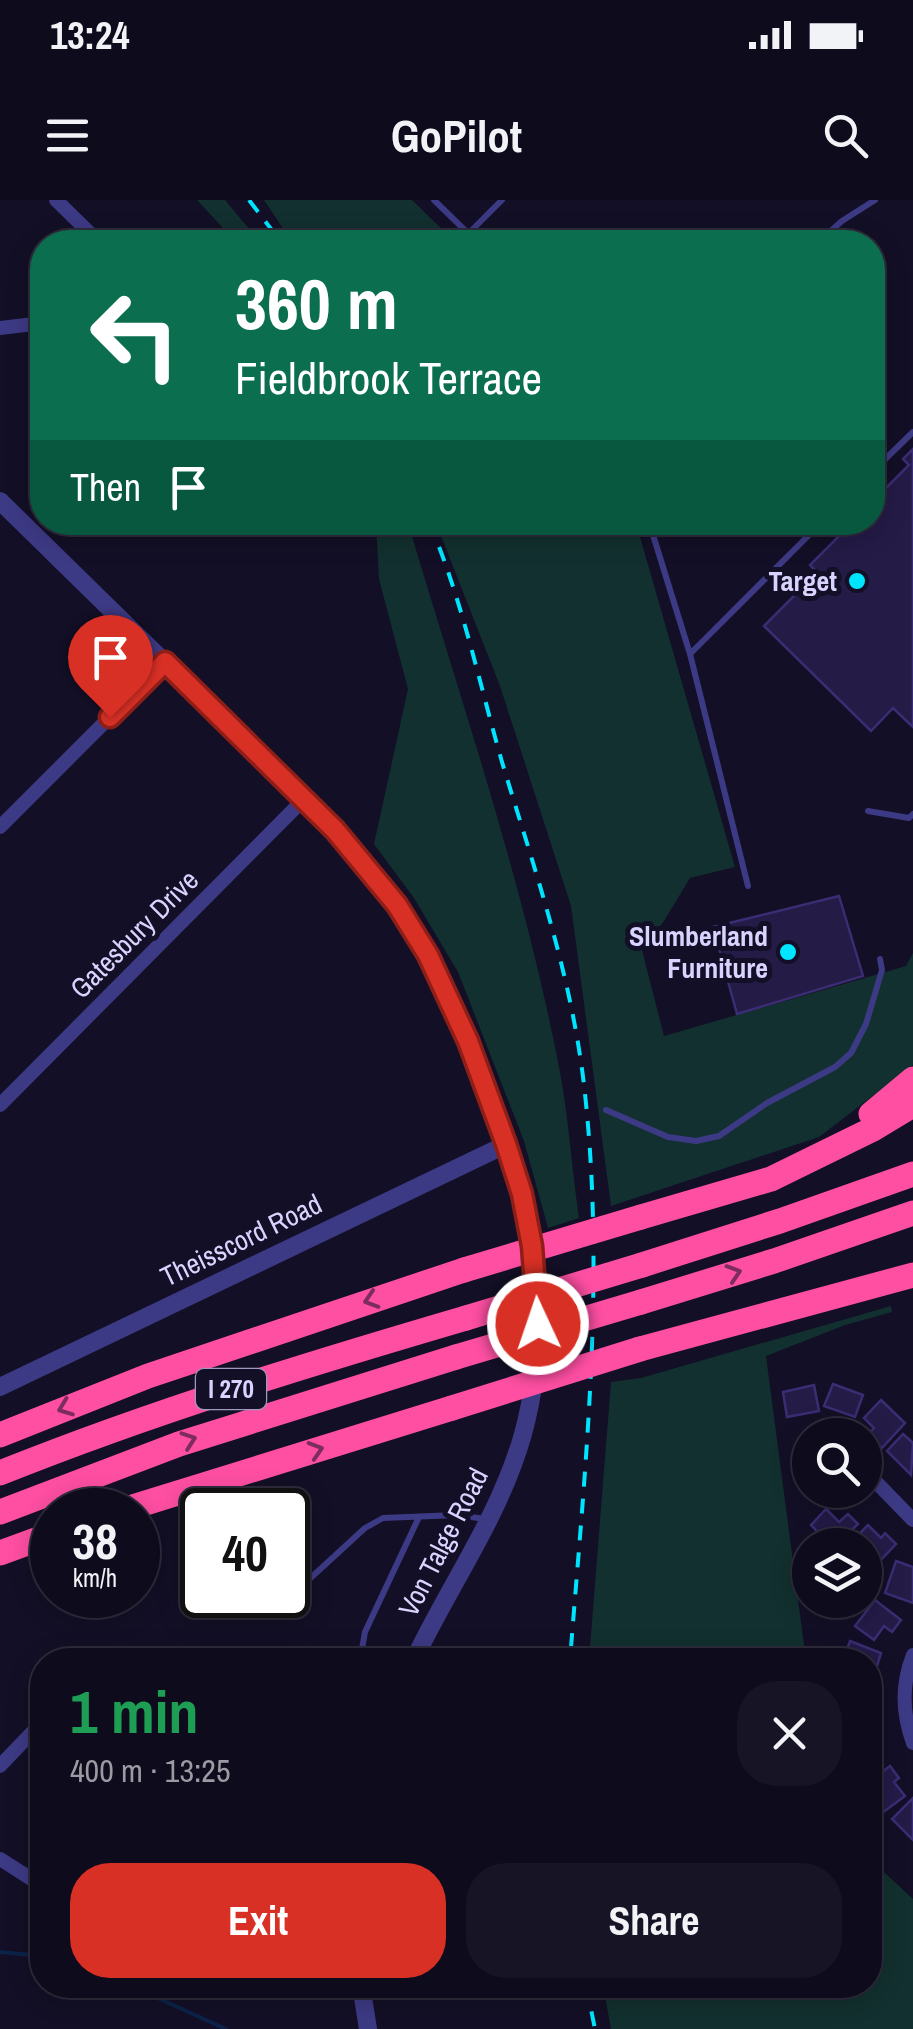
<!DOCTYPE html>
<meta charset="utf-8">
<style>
body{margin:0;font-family:"Archivo Narrow",sans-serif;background:#171425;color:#f1f3f6;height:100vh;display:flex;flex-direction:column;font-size:38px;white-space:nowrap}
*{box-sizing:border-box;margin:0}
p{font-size:32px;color:#9b9ba3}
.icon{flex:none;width:55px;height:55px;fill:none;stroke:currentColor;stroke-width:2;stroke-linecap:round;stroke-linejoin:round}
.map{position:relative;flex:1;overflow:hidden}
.sheet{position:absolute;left:30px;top:1448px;width:852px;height:350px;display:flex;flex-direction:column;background:#0e0b1c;border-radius:40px;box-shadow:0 5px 25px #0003,0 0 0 2px #2e2b3b}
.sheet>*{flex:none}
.banner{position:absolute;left:30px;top:30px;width:855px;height:305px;border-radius:40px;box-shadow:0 5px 25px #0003,0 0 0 2px #2e2b3b;background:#0b6e4f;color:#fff;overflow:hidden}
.controls{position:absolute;left:792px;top:1218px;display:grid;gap:20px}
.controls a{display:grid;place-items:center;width:90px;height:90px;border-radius:50%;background:#0e0b1c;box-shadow:0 5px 25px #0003,0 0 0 2px #2e2b3b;font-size:50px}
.speed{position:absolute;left:30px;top:1288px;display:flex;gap:20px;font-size:50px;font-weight:700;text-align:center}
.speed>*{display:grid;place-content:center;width:130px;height:130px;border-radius:50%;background:#0e0b1c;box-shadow:0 5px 25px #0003,0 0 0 2px #2e2b3b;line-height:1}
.speed small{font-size:25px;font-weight:400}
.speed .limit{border:5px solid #111;border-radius:15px;background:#fff;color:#111}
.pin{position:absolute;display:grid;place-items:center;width:85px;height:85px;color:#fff;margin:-102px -42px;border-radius:50% 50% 50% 0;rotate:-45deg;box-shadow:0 0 10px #0007}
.pin .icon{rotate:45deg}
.me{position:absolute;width:110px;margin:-55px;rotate:357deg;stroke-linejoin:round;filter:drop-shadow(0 0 8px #0008)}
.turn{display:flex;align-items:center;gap:35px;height:210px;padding:0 40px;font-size:45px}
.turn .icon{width:130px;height:130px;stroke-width:2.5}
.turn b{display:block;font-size:70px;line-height:85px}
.then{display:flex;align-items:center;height:95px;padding:0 40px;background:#0003;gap:20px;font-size:38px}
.round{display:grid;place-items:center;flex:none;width:105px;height:105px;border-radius:40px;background:#171425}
.head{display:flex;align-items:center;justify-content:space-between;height:170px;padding:0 40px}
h1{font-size:60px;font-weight:700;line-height:75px;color:#1e9e55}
.action{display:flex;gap:20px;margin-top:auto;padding:20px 40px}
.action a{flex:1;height:115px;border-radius:40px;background:#d93025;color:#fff;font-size:40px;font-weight:700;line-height:115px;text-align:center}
.action a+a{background:#171425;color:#f1f3f6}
.status{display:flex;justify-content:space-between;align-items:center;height:70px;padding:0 50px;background:#0e0b1c;direction:ltr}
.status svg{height:28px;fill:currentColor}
header{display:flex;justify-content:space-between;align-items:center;height:130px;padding:0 40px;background:#0e0b1c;font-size:45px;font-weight:700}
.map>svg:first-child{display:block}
.green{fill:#12302f}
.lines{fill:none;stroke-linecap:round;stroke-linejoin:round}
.stream{stroke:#0c2248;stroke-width:4}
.building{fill:#241b47;stroke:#3b2d73;stroke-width:2.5}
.service{stroke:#3d3a85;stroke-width:6}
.minor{stroke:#3d3a85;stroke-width:14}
.tertiary{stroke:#3d3a85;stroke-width:18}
.motorway{stroke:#ff4fa3;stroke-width:25}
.rail{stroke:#00e5ff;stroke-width:4;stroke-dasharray:15 12;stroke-linecap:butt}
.motorway-bridge{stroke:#ff4fa3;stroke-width:25}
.oneway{stroke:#7d2c5e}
.route-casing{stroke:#8d1f18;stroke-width:25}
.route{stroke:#d93025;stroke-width:18}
.poi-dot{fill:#00e5ff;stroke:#130f26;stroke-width:4}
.labels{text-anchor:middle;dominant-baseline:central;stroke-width:10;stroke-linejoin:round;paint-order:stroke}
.shield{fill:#130f26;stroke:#9e99be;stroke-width:2.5}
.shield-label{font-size:25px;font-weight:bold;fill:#d9d4ff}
.poi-label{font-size:28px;font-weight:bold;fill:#d9d4ff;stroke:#130f26;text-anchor:end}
.street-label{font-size:28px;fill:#d9d4ff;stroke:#130f26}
</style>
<div class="status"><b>13:24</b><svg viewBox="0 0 49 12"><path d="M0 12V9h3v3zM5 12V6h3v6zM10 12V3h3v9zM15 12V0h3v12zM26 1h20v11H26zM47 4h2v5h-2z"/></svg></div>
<header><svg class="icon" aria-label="menu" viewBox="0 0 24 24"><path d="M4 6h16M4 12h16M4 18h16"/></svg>GoPilot<svg class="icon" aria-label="search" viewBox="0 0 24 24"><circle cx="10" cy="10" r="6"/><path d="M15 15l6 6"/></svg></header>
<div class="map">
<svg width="913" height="1829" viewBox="0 0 913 1829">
<rect width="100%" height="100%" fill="#130f26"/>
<path class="green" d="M197,0H225L260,42H236Z
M264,0H412L455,42H292Z
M376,323H408C460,498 520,672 556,852C568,906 571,963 579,1018L548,1028L524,941L458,772L414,698L374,644L408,489L379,379Z
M436,323H636L735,667L690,678L664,721L642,750L664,836L906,766L913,753V865L819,937L611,1006L571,706L500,486Z
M891,1106L892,1112L845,1125L766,1156L806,1460H589L611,1182L641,1178Z
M870,1659L913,1699V1829H611L603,1785H870Z"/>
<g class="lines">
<path class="stream" d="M0,1752L42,1756
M123,1785L151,1795L226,1829"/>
</g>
<path class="building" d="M913,249V527L893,508L871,531L764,426L794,396L790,393L814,369L810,365L853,322H872V302L909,265L903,259Z
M839,696L863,776L737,814L713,727Z
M833,1184L863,1195L855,1217L824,1206Z
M814,1185L819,1211L787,1217L783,1192Z
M881,1200L905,1223L882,1248L868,1235L874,1228L864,1218Z
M903,1234L913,1243L911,1275L887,1251Z
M826,1309L839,1322L848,1314L858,1324L836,1345H830L811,1325Z
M868,1325L881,1338L885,1333L896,1344L873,1368L865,1360V1345L849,1344Z
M896,1361L913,1367V1403L885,1393Z
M875,1400L901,1420L892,1432L884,1426L874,1440L855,1426Z
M850,1441L881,1453L877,1466L870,1464V1460H843Z
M875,1528L881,1544L873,1547L879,1563L870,1567V1530Z
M890,1566L899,1578L894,1582L905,1596L882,1613L870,1597V1581Z
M913,1598V1640L892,1619Z"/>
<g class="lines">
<path class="service" d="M434,0L477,42
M469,33L502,0
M818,42L842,21L875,0
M872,272L913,232
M649,322L690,454L748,686
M690,454L822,322
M868,611L909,618L913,614
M606,910L668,937L696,941L719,936L767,903L835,867L851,853L866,824L882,770L880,759
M291,1396L365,1328L383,1318L457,1315L485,1319
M360,1460L365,1432L419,1317"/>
<path class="minor" d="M56,0L99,42
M0,128L42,123
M0,627L165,462
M0,905L304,599
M810,1251L806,1263L810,1274
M865,1276L877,1283L913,1320
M913,1455C901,1485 902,1513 913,1543
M80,1460L95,1457L99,1460
M0,1566L42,1522
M0,1659L33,1680L42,1689"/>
<path class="tertiary" d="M0,301L304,599C338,633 372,668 399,708C435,761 459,819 482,878C496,916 512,954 522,993C543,1070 544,1157 523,1234C500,1316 450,1384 414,1460
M0,1187L507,944
M361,1785L368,1829"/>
<path class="motorway" d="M871,914L913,879
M641,1017L771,979L873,929L913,905
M642,1065L780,1021L913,974
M641,1102L774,1061L913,1013
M640,1149L913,1075
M0,1235L148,1176L464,1070
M0,1273C152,1212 309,1164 466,1118
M123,1310L452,1208
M0,1312L179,1244L456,1157
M0,1353L52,1334"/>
<path class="rail" d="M249,0L281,42
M429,322C462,399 479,482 502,562C534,668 571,773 584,885C606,1076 585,1269 570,1460
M586,1785L595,1829"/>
<path class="motorway-bridge" d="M464,1070L641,1017
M466,1118L642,1065
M456,1157L641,1102
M452,1208L640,1149"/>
</g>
<defs><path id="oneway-chevron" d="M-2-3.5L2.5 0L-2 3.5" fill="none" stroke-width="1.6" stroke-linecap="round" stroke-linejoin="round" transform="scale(2.5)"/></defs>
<g class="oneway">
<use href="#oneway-chevron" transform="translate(734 1073) rotate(-18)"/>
<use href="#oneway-chevron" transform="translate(371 1100) rotate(162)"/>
<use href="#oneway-chevron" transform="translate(65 1208) rotate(159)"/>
<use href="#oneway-chevron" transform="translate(189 1240) rotate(-19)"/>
<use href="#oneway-chevron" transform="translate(316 1250) rotate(-17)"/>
</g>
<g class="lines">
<defs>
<path id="route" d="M110,517L165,462L335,630L397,705L428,755L468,841L506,944L522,994L532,1046L538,1124"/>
</defs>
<use href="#route" class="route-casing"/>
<use href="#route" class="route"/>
</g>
<g class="poi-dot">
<circle cx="857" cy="381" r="10"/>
<circle cx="788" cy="752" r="10"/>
</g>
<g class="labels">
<rect class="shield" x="196" y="1169" width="70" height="40" rx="8"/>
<g class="shield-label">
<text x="231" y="1189">I 270</text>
</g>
<g class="poi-label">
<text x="837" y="381">Target</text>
<text x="768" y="736">Slumberland<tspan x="768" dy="32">Furniture</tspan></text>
</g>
<g class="street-label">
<text transform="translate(134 734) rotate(-45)">Gatesbury Drive</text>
<text transform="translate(241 1040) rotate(-26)">Theisscord Road</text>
<text transform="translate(443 1342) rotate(-63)">Von Talge Road</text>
</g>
</g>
</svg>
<div class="controls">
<a><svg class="icon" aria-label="search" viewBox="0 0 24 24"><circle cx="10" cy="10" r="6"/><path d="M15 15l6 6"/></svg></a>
<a><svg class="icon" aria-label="layers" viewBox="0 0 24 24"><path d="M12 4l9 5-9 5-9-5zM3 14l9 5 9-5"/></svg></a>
</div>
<div class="speed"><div>38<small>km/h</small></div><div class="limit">40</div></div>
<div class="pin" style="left:110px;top:517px;background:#d93025"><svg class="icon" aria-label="arrive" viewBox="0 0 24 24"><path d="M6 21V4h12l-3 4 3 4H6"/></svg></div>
<svg class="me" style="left:538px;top:1124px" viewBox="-20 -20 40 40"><circle r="17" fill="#d93025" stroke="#fff" stroke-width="3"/><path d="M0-11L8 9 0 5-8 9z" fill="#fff"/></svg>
<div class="banner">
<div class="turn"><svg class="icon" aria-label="left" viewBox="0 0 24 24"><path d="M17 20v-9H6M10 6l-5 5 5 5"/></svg><div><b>360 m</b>Fieldbrook Terrace</div></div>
<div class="then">Then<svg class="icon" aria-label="arrive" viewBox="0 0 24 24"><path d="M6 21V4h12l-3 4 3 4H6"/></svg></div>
</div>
<section class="sheet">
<div class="head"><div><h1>1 min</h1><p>400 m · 13:25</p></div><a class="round"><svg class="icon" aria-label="close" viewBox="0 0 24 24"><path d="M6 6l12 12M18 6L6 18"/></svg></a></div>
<div class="action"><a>Exit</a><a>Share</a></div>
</section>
</div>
